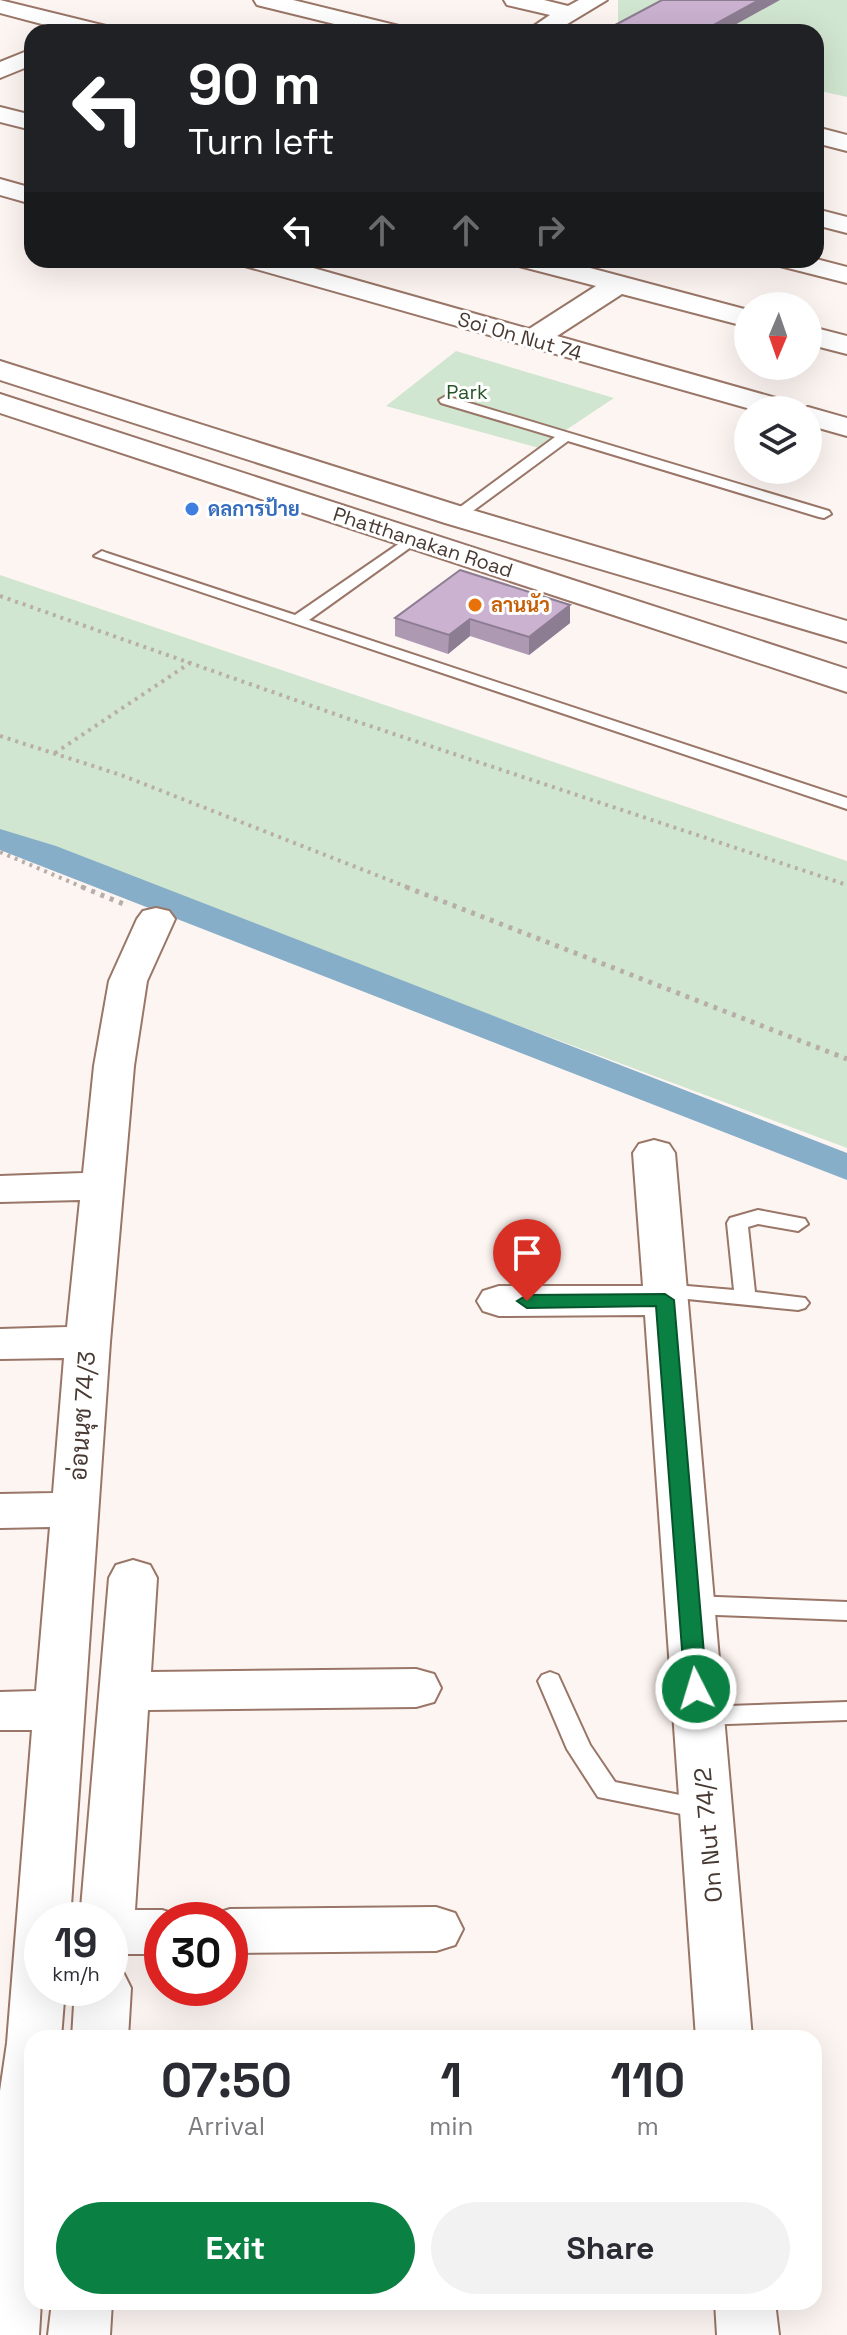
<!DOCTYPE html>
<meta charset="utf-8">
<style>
body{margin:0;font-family:"Space Grotesk",Sarabun,sans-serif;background:#f2f2f3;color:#2b2b33;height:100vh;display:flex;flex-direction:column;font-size:30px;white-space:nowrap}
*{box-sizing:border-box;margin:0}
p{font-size:26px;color:#7c7c81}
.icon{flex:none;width:44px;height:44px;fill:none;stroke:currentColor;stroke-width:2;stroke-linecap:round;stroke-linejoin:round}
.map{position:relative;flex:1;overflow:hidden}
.sheet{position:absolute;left:24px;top:2030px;width:798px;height:280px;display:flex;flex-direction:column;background:#fff;border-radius:24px;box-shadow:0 8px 32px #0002}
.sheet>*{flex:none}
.banner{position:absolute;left:24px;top:24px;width:800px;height:244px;border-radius:24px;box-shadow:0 8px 32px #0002;background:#202124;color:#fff;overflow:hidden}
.needle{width:52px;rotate:182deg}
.fabs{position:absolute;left:734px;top:292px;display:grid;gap:16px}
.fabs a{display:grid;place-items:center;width:88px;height:88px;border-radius:50%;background:#fff;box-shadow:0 8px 32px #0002;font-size:40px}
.speed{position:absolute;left:24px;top:1902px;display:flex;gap:16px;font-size:40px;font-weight:700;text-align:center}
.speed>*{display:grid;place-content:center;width:104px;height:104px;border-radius:50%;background:#fff;box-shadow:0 8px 32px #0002;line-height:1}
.speed small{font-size:20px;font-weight:400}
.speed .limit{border:12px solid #d22;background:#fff;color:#111}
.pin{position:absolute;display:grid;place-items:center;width:68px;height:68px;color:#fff;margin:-82px -34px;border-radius:50% 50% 50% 0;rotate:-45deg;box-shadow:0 0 8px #0007}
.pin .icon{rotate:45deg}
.me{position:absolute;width:88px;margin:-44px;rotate:355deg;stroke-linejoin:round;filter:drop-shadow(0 0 6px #0008)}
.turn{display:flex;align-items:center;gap:28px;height:168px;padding:0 32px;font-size:36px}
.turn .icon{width:104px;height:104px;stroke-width:2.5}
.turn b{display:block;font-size:56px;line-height:68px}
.lanes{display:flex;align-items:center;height:76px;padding:0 32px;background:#0003;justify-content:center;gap:40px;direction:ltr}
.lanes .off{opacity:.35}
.eta{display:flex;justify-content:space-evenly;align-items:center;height:136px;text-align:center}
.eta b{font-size:48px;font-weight:700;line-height:56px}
.action{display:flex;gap:16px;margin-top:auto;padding:16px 32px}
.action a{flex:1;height:92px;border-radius:48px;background:#0b8043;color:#fff;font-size:32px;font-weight:700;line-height:92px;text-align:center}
.action a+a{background:#f2f2f3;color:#2b2b33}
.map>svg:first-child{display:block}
.green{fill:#d1e6d0}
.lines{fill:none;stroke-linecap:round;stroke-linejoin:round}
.canal{fill:#86aec8;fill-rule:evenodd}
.service-casing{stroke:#997667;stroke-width:4}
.minor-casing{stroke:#997667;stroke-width:4}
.tertiary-casing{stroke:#997667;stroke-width:4}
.secondary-casing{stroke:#997667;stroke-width:4}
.path-far1{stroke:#b8aea9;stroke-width:4;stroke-dasharray:3 5;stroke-linecap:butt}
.path{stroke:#b8aea9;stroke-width:5;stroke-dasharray:4 6;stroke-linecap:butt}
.service{fill:#fff;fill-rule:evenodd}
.minor{fill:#fff;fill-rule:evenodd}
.tertiary{fill:#fff;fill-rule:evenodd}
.secondary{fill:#fff;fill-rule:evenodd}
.wall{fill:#ae99b3}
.shaded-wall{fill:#8d7d92}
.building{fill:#cab2d0;stroke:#8d7d92;stroke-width:2}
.route{fill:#0b8043;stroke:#07532c;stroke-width:2}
.shop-dot{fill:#3f7fe0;stroke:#fff;stroke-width:3}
.food-dot{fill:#e8710a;stroke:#fff;stroke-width:3}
.labels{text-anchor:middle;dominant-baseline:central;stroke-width:6;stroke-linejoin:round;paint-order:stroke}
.far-street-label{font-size:20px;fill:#483932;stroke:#fff}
.far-park-label{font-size:20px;fill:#285428;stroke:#fff}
.far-shop-label{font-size:20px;font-weight:bold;fill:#366cbe;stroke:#fff;text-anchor:start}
.far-food-label{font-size:20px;font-weight:bold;fill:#c56008;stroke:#fff;text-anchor:start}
.street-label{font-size:24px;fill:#483932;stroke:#fff}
</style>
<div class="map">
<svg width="847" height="2335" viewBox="0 0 847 2335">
<rect width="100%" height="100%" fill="#fdf5f2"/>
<path class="green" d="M618,0H847V97L816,90V32H625L618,23Z
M456,351L614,398L539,448L386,406Z
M0,575L847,861V1148L0,832Z"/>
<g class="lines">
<path class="canal" d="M0,829L56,846L847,1153V1180L0,850Z"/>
<defs>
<path id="service" d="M446,396L829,511L831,514L824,518L819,517L568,441L462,519H452V513L555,437L441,403L439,400Z
M413,534L421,539L418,542L309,620L847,798V809L94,556L102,551L107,553L295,615Z
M758,1210L805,1219L808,1224L798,1231L758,1224L748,1227L755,1292L805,1298L809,1303L805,1308L798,1310L657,1296L654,1291L664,1284L734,1290L727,1223L730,1218Z
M690,1596L847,1602V1620L690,1614L682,1611L678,1605L682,1599Z
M550,1672L558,1675L590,1745L615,1782L715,1802L718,1809L715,1816L706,1819L598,1797L567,1749L538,1681L542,1675Z
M847,1702V1720L699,1725L690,1723L687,1716L690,1709L699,1707Z"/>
<path id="minor" d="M254,0H293L403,27L407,32H367L257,5Z
M504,0H544L568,6L579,0H607L554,32H525L550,15L507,5Z
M32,49V65L0,78V62Z
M0,107L32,115V130L0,122Z
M816,127L847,135V151L816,143Z
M0,179L32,188V204L0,195Z
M816,259L847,267V283L780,266L776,260Z
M241,260H285L529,329L596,286L519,266L515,260H560L748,310V327L622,294L557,336L797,404L801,409L808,407L847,418V436L808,425V410H754L245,266Z
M808,326L847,336V354L808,344Z
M156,908L169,911L175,919L147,981L134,1066L110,1342L70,1920H42V1988H65L61,2038H32V2302H41L39,2335H0V2091L7,2043L32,1730H0V1692L36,1691L50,1527L0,1528V1494L53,1493L64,1358L0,1359V1329L67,1327L80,1200L0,1202V1176L83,1173L94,1066L109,981L137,919L143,911Z
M654,1140L669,1144L675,1153L752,2038H696L645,1315L499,1316L483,1311L477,1301L483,1291L499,1286H643L633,1153L639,1144Z
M133,1560L150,1565L157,1578L151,1672L416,1669L434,1674L441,1688L434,1702L416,1707L148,1710L135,1910H162L181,1916L183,1920H162V1954H110V1920H80L109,1578L116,1565Z
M436,1907L455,1913L463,1929L455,1945L436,1951L230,1953V1920H208L211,1915L230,1909Z
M110,1967L123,1972L131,1988L128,2038H72L75,1988H110Z
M52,2302H112L110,2335H48Z
M715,2302H775L779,2335H717Z"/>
<path id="tertiary" d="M0,0L110,27L113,32H72L0,13Z
M816,209L847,217V233L816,225Z"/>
<path id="secondary" d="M0,361L469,509L847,621V642L445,523L0,380Z
M0,394L847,669V692L0,413Z"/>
</defs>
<use href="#service" class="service-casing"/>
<use href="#minor" class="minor-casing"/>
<use href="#tertiary" class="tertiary-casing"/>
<use href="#secondary" class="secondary-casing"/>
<path class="path-far1" d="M0,596L349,719L847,885
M0,736L121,775L412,889
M55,753L190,663
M0,852L87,889"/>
<path class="path" d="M82,887L126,905
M406,887L847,1059"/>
<use href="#service" class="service"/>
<use href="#minor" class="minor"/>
<use href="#tertiary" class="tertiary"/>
<use href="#secondary" class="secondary"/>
</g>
<path class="wall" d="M460,570L570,623L529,655L470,636L448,654L395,636V618Z"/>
<path class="shaded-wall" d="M759,0H780L722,32H701Z
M570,605V623L529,655V637Z
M470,619V636L448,654L449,635Z"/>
<path class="building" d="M662,0H759L701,32H602Z
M460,570L570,605L529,637L470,619L449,635L395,618Z"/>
<path class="route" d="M665,1294L674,1300L707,1689L696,1697L685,1689L656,1306L527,1308L517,1301L527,1295Z"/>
<circle class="shop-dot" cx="192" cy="509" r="8"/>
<circle class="food-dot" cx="475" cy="605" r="8"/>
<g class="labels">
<g class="far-street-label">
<text transform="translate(520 336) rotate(16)">Soi On Nut 74</text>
<text transform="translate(423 542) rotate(18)">Phatthanakan Road</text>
</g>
<g class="far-park-label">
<text x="467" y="392">Park</text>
</g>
<g class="far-shop-label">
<text x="208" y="509">ดลการป้าย</text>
</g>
<g class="far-food-label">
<text x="491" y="605">ลานนัว</text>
</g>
<g class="street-label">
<text transform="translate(82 1416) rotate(-86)">อ่อนนุช 74/3</text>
<text transform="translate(708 1835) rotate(-95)">On Nut 74/2</text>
</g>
</g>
</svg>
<div class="fabs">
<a><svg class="needle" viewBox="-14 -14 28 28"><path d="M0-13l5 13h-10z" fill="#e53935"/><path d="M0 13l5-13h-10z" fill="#7c7c81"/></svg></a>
<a><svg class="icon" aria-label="layers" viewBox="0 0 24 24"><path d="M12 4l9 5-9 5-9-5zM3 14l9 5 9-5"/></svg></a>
</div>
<div class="speed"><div>19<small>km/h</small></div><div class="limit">30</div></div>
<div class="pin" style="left:527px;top:1301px;background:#d93025"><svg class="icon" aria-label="arrive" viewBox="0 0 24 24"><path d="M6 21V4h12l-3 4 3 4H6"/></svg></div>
<svg class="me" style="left:696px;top:1689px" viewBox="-20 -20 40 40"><circle r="17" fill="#0b8043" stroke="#fff" stroke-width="3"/><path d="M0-11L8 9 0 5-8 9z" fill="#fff"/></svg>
<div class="banner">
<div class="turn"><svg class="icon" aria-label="left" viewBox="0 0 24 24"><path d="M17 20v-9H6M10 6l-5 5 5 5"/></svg><div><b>90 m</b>Turn left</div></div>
<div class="lanes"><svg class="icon" aria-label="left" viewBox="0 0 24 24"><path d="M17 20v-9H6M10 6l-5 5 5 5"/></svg><svg class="icon off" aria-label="ahead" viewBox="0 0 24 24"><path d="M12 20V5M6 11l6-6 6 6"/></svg><svg class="icon off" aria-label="ahead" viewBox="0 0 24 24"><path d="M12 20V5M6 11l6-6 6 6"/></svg><svg class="icon off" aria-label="right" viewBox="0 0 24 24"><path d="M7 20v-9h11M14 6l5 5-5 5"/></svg></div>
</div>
<section class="sheet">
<div class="eta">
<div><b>07:50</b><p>Arrival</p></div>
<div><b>1</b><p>min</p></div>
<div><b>110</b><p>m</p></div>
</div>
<div class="action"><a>Exit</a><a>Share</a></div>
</section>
</div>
